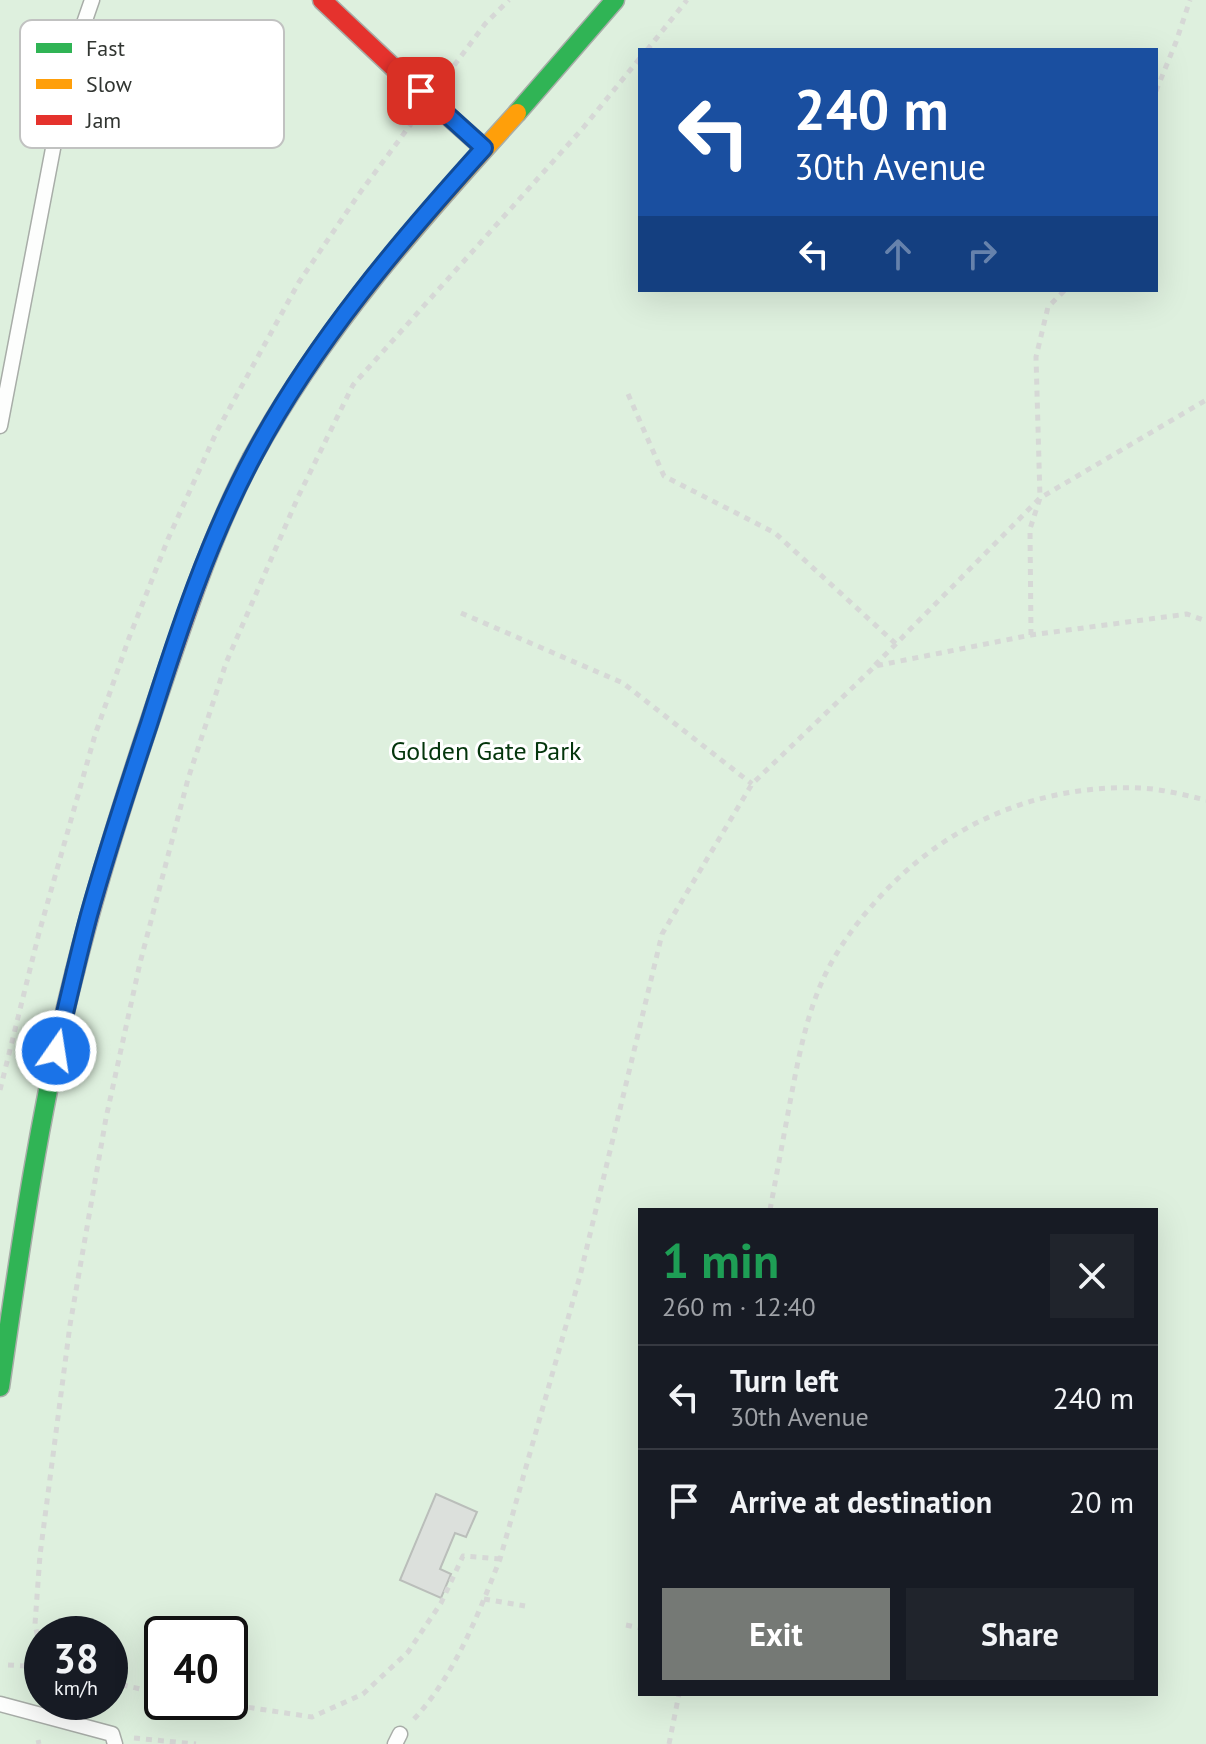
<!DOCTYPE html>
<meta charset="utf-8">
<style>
body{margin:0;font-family:"PT Sans",sans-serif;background:#20242c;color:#f1f3f6;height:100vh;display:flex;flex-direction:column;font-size:30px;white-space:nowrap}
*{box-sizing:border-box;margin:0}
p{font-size:26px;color:#9ea1a6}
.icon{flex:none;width:44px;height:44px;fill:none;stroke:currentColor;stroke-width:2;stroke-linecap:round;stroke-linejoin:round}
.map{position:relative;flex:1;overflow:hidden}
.side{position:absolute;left:638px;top:1208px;width:520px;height:488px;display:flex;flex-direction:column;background:#171b24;border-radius:0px;box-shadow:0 8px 32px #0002}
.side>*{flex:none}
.banner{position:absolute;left:638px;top:48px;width:520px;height:244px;border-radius:0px;box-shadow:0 8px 32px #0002;background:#1a4fa0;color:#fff;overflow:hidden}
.speed{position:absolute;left:24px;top:1616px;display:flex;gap:16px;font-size:40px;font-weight:700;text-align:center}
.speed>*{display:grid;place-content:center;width:104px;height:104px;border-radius:50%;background:#171b24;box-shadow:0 8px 32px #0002;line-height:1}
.speed small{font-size:20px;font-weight:400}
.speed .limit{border:4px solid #111;border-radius:12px;background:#fff;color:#111}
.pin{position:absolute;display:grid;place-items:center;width:68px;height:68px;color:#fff;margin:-34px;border-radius:16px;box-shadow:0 4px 12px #0006}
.me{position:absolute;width:88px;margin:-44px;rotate:13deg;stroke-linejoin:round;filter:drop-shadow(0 0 6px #0008)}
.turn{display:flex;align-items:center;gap:28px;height:168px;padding:0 24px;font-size:36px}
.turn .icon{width:104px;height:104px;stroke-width:2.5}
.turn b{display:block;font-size:56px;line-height:68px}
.lanes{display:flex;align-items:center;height:76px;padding:0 24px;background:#0003;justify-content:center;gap:40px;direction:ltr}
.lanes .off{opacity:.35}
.round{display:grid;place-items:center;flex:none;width:84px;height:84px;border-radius:0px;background:#20242c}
.head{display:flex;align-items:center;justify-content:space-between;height:136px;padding:0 24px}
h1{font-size:48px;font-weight:700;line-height:60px;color:#1e9e55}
.button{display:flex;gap:16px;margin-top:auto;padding:16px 24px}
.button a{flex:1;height:92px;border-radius:0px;background:#757975;color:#fff;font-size:32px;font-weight:700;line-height:92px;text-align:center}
.button a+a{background:#20242c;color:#f1f3f6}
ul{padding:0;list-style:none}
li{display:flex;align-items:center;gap:24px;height:104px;padding:0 24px;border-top:2px solid #363941}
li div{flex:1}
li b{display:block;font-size:30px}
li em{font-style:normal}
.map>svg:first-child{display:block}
.green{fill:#def0de;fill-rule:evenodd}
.building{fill:#dce0dc;stroke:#babeba;stroke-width:2}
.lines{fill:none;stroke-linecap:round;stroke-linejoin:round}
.lane-casing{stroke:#a8ada8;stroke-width:17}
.fast-casing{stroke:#a8ada8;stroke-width:21}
.slow-casing{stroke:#a8ada8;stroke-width:21}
.jam-casing{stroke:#a8ada8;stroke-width:21}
.path{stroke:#d6d8d6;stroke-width:5;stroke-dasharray:6 6;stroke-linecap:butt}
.lane{stroke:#fdfefd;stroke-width:14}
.fast{stroke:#30b455;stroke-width:18}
.slow{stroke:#ff9f0a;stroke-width:18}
.jam{stroke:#e5322d;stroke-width:18}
.route-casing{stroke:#114b97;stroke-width:20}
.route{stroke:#1a73e8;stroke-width:14}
.labels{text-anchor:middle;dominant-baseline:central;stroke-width:6;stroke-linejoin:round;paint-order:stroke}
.park-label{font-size:26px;fill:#04350c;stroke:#fff}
.key{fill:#fff;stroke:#c1c2c1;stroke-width:2}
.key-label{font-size:22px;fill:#313531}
</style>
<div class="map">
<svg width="1206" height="1744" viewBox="0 0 1206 1744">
<rect width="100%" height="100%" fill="#f2f8f2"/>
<path class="green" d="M0,0H1206V1744H0ZM640,50H1156V290H640ZM640,1210H1156V1694H640ZM42,1634H110V1702H42ZM162,1634H230V1702H162Z"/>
<path class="building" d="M436,1494L477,1512L466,1537L455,1533L440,1569L451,1574L441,1598L400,1580Z"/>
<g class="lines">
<defs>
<path id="lane" d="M0,426L60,112L74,52L92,0
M0,1704L112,1734L115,1744
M395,1744L400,1734"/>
<path id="fast" d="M517,113L615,0
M0,1387C20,1248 40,1107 75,971"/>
<path id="slow" d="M252,458C322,329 419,221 517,113"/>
<path id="jam" d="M322,0L394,68L484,148
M75,971C99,874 130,779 162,685C188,608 214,530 252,458"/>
</defs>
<use href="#lane" class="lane-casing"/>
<use href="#fast" class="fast-casing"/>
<use href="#slow" class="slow-casing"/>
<use href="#jam" class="jam-casing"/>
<path class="path" d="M647,50L687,0
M447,75L485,24L509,0
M1156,91L1176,42L1190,0
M628,394L664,476L775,533L896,644
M461,613L623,683L752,784
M1031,635L1030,529L1040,498L1036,357L1048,307L1065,290
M875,665L1040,498L1206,400
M0,1090L39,933L95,735L129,638L168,539L217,431L299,282L359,194L411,124
M770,1210C777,1172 784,1135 791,1097C799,1055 807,1013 825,975C838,948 857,922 877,900C945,824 1038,784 1140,788C1162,789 1185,795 1206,800
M484,1599L525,1606
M626,1625L640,1628
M42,1659L35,1624L40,1555L70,1325L106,1118L140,963L188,779L226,663L298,497L353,385L583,128L640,58
M8,1665L42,1667
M110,1682L162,1694
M213,1702L312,1717L363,1694L408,1652L441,1603L463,1556L500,1559
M414,1719C455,1675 478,1615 500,1559L580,1276L662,934L752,784L875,666L1031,635L1187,614L1206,621
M134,1738L196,1744
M38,1740L39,1744
M669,1744L679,1694"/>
<use href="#lane" class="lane"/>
<use href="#fast" class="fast"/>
<use href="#slow" class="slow"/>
<use href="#jam" class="jam"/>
</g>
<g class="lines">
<defs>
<path id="route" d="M56,1051C67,1005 77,960 89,915C107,851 128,787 149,724C178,632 209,538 255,453C315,341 399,242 484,148L421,91"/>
</defs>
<use href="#route" class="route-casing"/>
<use href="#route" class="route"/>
</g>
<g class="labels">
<g class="park-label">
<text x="486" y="750">Golden Gate Park</text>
</g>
</g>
<rect x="20" y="20" width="264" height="128" rx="12" class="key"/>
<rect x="36" y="43" width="36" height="10" fill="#30b455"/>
<rect x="36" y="79" width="36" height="10" fill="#ff9f0a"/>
<rect x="36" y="115" width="36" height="10" fill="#e5322d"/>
<g class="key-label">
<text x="86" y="56">Fast</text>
<text x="86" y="92">Slow</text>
<text x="86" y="128">Jam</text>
</g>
</svg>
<div class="speed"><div>38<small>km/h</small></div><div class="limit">40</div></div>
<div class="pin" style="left:421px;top:91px;background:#d93025"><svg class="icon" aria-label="arrive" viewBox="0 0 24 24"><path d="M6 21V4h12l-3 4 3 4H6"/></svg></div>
<svg class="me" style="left:56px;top:1051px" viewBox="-20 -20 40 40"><circle r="17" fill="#1a73e8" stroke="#fff" stroke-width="3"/><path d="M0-11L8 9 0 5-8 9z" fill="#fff"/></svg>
<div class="banner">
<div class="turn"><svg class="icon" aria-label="left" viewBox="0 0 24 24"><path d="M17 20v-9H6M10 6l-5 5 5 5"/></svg><div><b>240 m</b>30th Avenue</div></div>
<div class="lanes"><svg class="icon" aria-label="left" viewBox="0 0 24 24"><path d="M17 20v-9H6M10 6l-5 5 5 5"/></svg><svg class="icon off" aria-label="ahead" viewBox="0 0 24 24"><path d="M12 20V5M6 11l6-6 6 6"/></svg><svg class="icon off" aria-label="right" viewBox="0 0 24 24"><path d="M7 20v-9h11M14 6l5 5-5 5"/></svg></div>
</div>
<section class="side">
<div class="head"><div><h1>1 min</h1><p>260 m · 12:40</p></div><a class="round"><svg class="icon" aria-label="close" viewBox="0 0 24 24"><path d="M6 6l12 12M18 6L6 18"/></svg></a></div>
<ul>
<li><svg class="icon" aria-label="left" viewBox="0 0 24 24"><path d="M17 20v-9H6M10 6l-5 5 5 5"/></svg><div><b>Turn left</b><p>30th Avenue</p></div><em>240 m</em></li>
<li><svg class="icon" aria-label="arrive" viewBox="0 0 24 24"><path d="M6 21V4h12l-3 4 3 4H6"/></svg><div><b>Arrive at destination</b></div><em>20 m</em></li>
</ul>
<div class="button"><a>Exit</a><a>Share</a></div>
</section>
</div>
